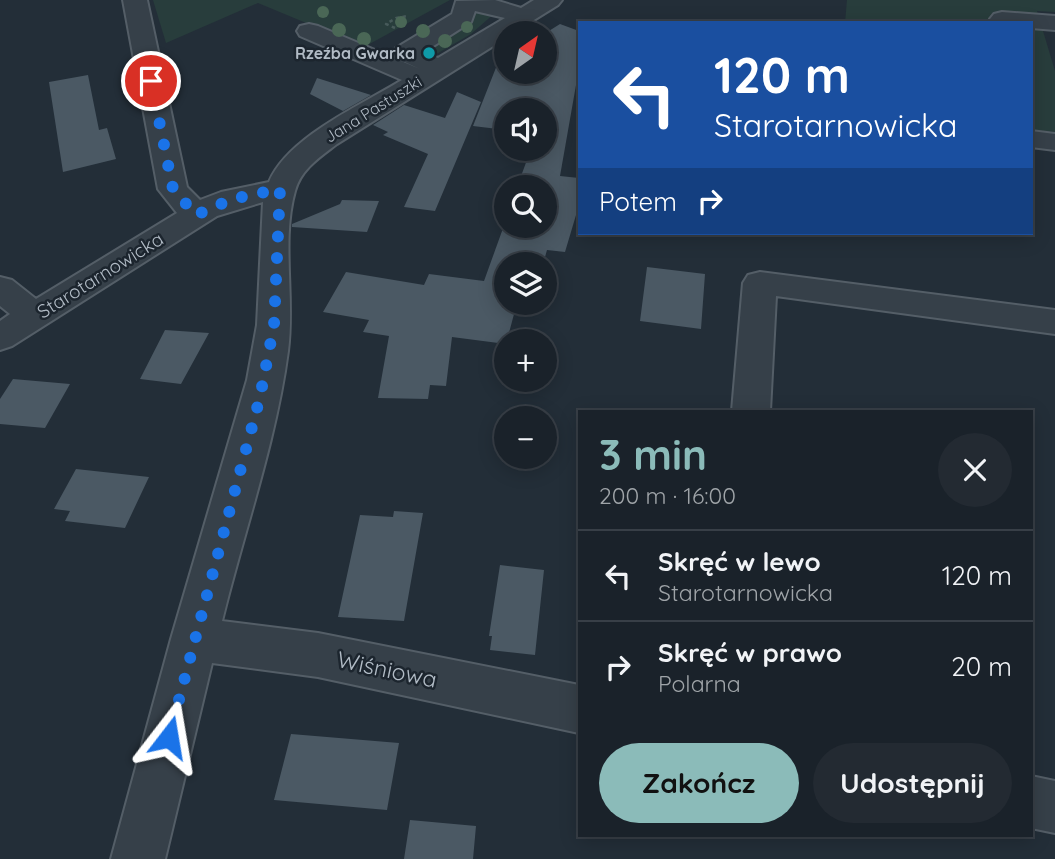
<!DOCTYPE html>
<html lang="pl">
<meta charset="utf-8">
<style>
body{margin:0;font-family:Quicksand,sans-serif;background:#232a32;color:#f1f3f6;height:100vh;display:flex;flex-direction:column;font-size:26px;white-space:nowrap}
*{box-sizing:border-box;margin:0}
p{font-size:23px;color:#9fa4a8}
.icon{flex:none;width:38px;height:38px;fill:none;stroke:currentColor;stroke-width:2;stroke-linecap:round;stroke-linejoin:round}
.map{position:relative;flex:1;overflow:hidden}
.side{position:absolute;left:578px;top:410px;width:455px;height:427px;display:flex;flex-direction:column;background:#1a222a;border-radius:0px;box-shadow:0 4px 18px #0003,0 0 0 2px #383f47}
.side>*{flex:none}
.top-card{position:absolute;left:578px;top:21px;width:455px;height:214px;border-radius:0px;box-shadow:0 4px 18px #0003,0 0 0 2px #383f47;background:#1a4fa0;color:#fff;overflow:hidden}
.needle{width:46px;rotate:34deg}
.controls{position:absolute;left:494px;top:21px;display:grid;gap:14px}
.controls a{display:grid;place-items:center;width:63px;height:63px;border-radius:50%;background:#1a222a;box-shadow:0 4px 18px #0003,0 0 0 2px #383f47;font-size:35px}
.pin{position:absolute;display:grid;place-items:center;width:60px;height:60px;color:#fff;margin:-30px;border:4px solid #fff;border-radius:50%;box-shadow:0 2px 7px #0007}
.me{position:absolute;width:77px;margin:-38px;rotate:14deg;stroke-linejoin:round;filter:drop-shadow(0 0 5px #0008)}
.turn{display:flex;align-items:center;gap:24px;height:147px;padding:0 21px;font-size:32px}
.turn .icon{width:91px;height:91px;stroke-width:2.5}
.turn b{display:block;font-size:49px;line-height:60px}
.then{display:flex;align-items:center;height:66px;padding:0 21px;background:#0003;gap:14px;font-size:26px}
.round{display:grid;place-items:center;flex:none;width:74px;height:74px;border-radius:37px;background:#232a32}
.headline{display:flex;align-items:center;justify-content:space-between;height:119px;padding:0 21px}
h1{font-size:42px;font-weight:700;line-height:52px;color:#8bbbb9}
.primary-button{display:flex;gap:14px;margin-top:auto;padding:14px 21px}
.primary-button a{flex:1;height:80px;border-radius:42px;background:#8bbbb9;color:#111;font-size:28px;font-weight:700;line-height:80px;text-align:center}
.primary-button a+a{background:#232a32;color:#f1f3f6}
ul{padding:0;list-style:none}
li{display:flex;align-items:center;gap:21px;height:91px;padding:0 21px;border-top:2px solid #383f47}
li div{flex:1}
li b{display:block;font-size:26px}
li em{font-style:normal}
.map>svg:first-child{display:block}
.green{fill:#283d3c}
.building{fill:#4b5964}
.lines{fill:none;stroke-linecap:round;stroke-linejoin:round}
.minor-casing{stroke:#545e67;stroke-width:4}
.path{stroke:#475a5a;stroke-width:2.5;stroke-dasharray:3.5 3.5;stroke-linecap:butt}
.minor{fill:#364049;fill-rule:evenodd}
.tree{fill:#4a6756}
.route{stroke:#1a73e8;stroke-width:12;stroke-dasharray:0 21.6}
.culture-dot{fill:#0f9aa8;stroke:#1c252e;stroke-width:2.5}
.labels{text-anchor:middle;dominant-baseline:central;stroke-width:5;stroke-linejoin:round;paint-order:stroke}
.far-poi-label{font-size:16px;font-weight:bold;fill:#b1bbc5;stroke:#1c252e;text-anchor:end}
.far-street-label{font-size:16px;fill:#b1bbc5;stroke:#1c252e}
.street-label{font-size:19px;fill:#b1bbc5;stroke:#1c252e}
.near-street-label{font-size:23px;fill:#b1bbc5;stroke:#1c252e}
</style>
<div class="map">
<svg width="1055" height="859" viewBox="0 0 1055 859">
<rect width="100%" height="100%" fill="#232e38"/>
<path class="green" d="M153,0H450L364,47L258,3L166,43Z
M847,0H1055V12L1037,11L1055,71V132L1031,130V23H845Z
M469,8L496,12L471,34L426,60L417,49Z"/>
<path class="building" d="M560,24L579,31V68L560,176L579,178V205L565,252L547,250L543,264H506V303H517L506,344L452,337L446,386L430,385L428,399L378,398L389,336L363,332L369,320L323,312L346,272L424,285L429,274L484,281L506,220V226H544V187H517L531,149H544V110H506V130L473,126L497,65L506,59V72H544V34Z
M88,75L99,130L107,128L116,159L63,172L49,82Z
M317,78L371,95L343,111L310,94Z
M457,92L481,102L435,211L404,207L428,154L383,135L388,132L373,125L404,105L445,118Z
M342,200L379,201L367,232L292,227V224L340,204Z
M647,267L705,274L701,329L640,321Z
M165,330L209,333L181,384L140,379Z
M13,379L70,384L45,428L0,424V399Z
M76,469L149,477L125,528L65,521L70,511L54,509Z
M394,511L423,513L404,621L338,617L360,515L393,517Z
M500,565L544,570L535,655L490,650L492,636H489Z
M291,734L399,743L387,810L274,800Z
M410,820L476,826L473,859H404Z"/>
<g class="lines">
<defs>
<path id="minor" d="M123,0H147L187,187L200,200L221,192L269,182C288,137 361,105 402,80L300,36L297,31L300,26L309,24L318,26L420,69L396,58L393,53L396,48L452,14L456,1L495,0L521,8L534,0H562L558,5L513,33H506V38L337,144C320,157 301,169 295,191C281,240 295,299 288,351C276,442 244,531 222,621L318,633L579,685V733L318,677L212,663L165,859H111L171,639L247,380L257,325L263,202L217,216L12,346L0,350V321L10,314L0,306V277L12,280L36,299L177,213L158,189ZM475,11L505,18L438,58L424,52L471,22Z
M1002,12L1055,16V30L1031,28V23H993L990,19L994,14Z
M1031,131L1055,134V150L1031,147Z
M760,272L1055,310V334L776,296L770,411H732L743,283L748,275Z
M1031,776L1055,781V833L1031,828Z"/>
</defs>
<use href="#minor" class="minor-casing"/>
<path class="path" d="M395,28L386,24L396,18L408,16"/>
<use href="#minor" class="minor"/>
</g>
<g class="tree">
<circle cx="323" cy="12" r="6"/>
<circle cx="401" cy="22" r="6"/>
<circle cx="467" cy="27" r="6"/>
<circle cx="339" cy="30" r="7"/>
<circle cx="423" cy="31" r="7"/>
<circle cx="364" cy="39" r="7"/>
<circle cx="445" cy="41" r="7"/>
</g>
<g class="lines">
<path class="route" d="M151,81L173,189L196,215L232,199L280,189L274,325L260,397L169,737"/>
</g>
<circle class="culture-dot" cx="429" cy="53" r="7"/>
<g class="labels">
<g class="far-poi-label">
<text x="415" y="53">Rzeźba Gwarka</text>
</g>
<g class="far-street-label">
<text transform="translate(373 109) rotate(-32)">Jana Pastuszki</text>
</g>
<g class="street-label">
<text transform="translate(100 275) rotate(-32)">Starotarnowicka</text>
</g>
<g class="near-street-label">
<text transform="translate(387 669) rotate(12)">Wiśniowa</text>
</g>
</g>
</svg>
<div class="controls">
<a><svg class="needle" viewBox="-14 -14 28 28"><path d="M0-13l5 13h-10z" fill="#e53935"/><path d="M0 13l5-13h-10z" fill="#9fa4a8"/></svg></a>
<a><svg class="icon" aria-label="sound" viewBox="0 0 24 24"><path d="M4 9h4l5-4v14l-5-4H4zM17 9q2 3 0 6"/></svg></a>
<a><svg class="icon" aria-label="search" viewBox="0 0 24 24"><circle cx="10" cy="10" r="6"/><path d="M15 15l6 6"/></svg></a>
<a><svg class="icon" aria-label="layers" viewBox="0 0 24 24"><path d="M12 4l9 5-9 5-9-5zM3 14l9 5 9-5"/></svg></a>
<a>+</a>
<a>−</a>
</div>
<div class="pin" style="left:151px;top:81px;background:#d93025"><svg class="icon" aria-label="arrive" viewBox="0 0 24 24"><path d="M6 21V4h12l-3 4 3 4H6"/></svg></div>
<svg class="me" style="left:169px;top:737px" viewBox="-20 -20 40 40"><path d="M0-17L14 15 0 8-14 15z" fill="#1a73e8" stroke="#fff" stroke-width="4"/></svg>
<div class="top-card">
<div class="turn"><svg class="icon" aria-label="left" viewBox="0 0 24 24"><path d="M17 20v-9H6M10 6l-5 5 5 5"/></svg><div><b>120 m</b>Starotarnowicka</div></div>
<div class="then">Potem<svg class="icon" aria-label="right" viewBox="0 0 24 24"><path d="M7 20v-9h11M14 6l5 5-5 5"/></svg></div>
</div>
<section class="side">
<div class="headline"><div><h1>3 min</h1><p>200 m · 16:00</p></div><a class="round"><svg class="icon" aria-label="close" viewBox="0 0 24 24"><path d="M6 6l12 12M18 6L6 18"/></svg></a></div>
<ul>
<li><svg class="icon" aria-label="left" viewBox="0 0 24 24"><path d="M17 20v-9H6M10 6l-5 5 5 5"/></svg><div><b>Skręć w lewo</b><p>Starotarnowicka</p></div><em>120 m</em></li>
<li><svg class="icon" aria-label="right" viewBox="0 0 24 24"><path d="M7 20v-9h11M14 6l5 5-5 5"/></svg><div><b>Skręć w prawo</b><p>Polarna</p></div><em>20 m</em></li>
</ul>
<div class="primary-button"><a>Zakończ</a><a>Udostępnij</a></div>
</section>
</div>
